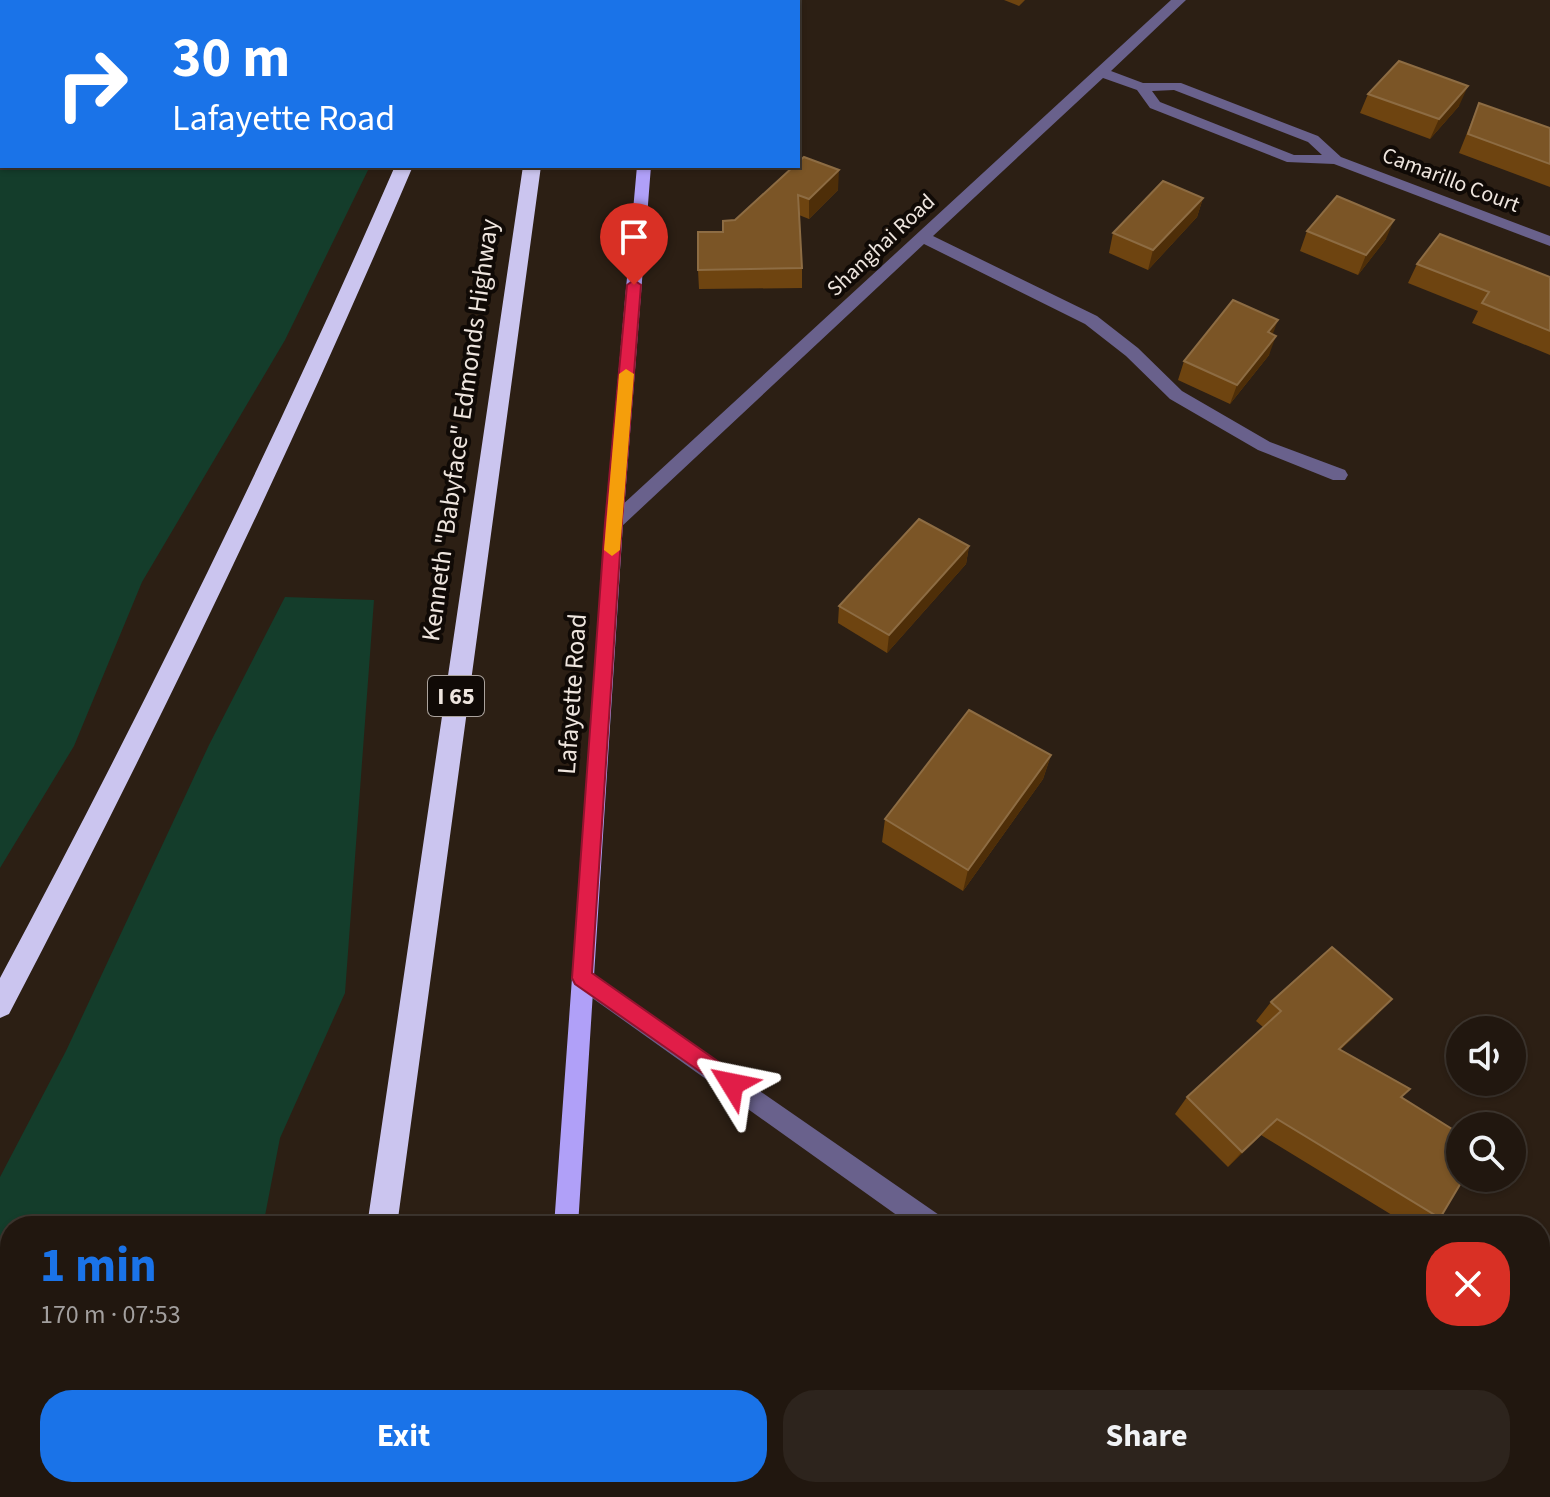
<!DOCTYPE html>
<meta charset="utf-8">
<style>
body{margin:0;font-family:"Source Sans 3",sans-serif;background:#2d241d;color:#f1f3f6;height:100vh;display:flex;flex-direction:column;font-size:30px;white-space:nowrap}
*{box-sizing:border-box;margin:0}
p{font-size:26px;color:#a29f9e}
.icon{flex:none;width:44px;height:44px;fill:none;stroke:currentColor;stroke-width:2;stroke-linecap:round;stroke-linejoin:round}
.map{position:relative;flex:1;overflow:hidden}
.drawer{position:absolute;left:0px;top:1216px;width:1550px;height:282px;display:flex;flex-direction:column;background:#21170f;border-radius:32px 32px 0 0;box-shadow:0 2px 6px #0004,0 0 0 2px #3e362f}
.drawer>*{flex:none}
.banner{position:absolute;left:0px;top:0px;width:800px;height:168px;box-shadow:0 2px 6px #0004,0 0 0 2px #3e362f;background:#1a73e8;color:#fff;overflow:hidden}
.fabs{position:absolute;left:1446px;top:1016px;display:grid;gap:16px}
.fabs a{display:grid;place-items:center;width:80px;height:80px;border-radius:50%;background:#21170f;box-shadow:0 2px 6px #0004,0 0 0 2px #3e362f;font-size:40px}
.pin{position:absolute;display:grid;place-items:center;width:68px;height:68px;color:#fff;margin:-82px -34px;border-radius:50% 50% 50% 0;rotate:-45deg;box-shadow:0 0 8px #0007}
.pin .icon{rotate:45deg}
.me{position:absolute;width:88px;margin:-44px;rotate:305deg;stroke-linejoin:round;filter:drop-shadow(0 0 6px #0008)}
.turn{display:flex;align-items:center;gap:28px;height:168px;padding:0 40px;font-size:36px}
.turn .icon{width:104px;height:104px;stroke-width:2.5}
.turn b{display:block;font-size:56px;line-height:68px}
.round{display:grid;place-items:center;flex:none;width:84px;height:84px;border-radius:32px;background:#2d241d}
.overview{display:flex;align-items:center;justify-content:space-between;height:136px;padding:0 40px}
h1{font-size:48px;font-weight:700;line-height:60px;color:#1a73e8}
.button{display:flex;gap:16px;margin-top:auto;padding:16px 40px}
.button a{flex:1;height:92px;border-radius:32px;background:#1a73e8;color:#fff;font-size:32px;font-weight:700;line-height:92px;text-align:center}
.button a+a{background:#2d241d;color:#f1f3f6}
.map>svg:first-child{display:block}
.green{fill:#143d2b}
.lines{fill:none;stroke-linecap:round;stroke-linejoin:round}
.minor{fill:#69618c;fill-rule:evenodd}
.major{fill:#b0a0f8;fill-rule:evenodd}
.highway{fill:#cbc5ef;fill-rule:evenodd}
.wall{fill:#6e4410}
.shaded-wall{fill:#4e2e08}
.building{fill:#7b5526;stroke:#8d6c43;stroke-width:2}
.route{fill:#e11d48;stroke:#92132f;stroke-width:2}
.slow{fill:#f59e0b}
.labels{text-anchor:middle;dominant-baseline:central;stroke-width:8;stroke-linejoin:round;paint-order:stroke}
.far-street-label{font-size:22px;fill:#eee5de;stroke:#100a06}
.shield{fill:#100a06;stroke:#aba39d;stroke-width:2}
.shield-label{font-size:24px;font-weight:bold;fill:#eee5de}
.street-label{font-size:26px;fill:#eee5de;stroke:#100a06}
</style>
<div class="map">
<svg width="1550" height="1497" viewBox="0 0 1550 1497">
<rect width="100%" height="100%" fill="#2c1f14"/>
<path class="green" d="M0,0H442L2,2V166H370L285,340L142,582L74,746L0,868Z
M285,597L374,600L345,993L280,1138L263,1226H10V1488H213L212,1497H0V1177L66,1051L209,745Z"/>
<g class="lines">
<path class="minor" d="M1171,0H1186L1111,71L1143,83H1181L1318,136L1341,157L1550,236V246L1334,164L1287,162L1150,108L1137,90L1103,78L933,236L1097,316L1138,348L1182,391L1270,442L1345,470L1348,475L1345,480H1333L1258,450L1170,399L1126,356L1085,324L924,244L620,528H608L605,523L608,518ZM1174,90L1308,142L1322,155H1294L1160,102L1152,91Z
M582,968L942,1217L945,1226H912L574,985L571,978L574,971Z
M1291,1488H1326L1329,1497H1294Z"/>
<path class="major" d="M651,0H665V2H651Z
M637,166H651L623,523L578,1226H554L605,523Z
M535,1488H561V1497H535Z"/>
<path class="highway" d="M462,0H478L461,2Z
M547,0H563V2H547Z
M395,166H413C290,455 154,736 9,1014L0,1018V978C142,712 275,442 395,166Z
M523,166H541L397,1226H367Z
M331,1488H363L362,1497H330Z"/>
</g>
<path class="wall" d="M1004,0H1025L1019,6Z
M1368,94L1459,106L1430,139L1360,113Z
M1479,103L1550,128V187L1459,153Z
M794,166L838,190L809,219L799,215L802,268V288L699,289L698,270L723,232Z
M1203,198L1197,217L1148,270L1109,253L1113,233Z
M1307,231L1386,239L1358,275L1300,251Z
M1417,264L1550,277V355L1472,323L1478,311L1408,283Z
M1272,334L1269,355L1230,404L1178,380L1184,361Z
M969,546L966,564L887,653L838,623L839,606Z
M1051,755L1043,779L963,891L882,842L885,819Z
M1271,1002L1374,1018L1340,1050L1401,1097L1440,1218L1427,1226H1410L1261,1135L1228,1167L1175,1114L1187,1097L1263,1027L1256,1021Z"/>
<path class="shaded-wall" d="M1468,86L1459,106L1430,139L1439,119Z
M839,170L838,190L809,219V199Z
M1203,198L1197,217L1148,270L1153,250Z
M1394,220L1386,239L1358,275L1366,255Z
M1278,320L1271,339L1268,332Z
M1276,336L1269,355L1230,404L1237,385Z
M969,546L966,564L887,653L889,635Z
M1051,755L1043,779L963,891L968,870Z
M1392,999L1374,1018L1322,1067L1339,1049Z
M1277,1119L1261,1135L1228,1167L1242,1152Z"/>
<path class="building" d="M1399,61L1468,86L1439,119L1368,94Z
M1479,103L1550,128V164L1468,134Z
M804,157L839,170L809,199L798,195L802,268L698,270V232H723V221L735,220L794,166H798V162Z
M1163,181L1203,198L1153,250L1113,233Z
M1337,196L1394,220L1366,255L1307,231Z
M1440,234L1550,277V331L1482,303L1489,292L1417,264Z
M1233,300L1278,320L1268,332L1276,336L1237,385L1184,361Z
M919,519L969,546L889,635L839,606Z
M969,710L1051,755L968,870L885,819Z
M1332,947L1392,999L1339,1049L1410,1089L1401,1097L1460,1134V1178H1463L1462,1181L1440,1218L1277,1119L1242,1152L1187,1097L1281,1011L1271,1002Z"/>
<path class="route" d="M634,280L641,285L622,523L592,973L740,1077L743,1084L740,1091L732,1094L575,984L572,978L605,523L627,285Z"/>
<path class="slow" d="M626,369L634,374L620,550L612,556L604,550L619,374Z"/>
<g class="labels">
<g class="far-street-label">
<text transform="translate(1451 180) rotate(21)">Camarillo Court</text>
<text transform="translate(881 245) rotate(-43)">Shanghai Road</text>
</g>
<rect class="shield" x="428" y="676" width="56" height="40" rx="6"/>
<g class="shield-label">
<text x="456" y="696">I 65</text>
</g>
<g class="street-label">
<text transform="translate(460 430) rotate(-82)">Kenneth "Babyface" Edmonds Highway</text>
<text transform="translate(572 694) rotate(-86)">Lafayette Road</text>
</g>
</g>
</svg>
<div class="fabs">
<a><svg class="icon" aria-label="sound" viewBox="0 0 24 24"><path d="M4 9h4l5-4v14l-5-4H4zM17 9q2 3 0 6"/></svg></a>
<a><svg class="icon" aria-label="search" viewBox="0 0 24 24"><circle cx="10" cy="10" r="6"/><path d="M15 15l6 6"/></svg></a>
</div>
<div class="pin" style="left:634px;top:285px;background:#d93025"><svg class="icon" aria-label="arrive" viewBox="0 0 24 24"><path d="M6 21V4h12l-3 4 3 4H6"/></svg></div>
<svg class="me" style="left:732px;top:1084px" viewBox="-20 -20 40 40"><path d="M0-17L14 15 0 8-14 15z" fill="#e11d48" stroke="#fff" stroke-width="4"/></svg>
<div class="banner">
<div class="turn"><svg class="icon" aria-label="right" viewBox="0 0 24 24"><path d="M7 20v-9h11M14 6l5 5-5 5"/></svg><div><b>30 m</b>Lafayette Road</div></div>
</div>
<section class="drawer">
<div class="overview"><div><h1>1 min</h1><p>170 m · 07:53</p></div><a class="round" style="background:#d93025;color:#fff"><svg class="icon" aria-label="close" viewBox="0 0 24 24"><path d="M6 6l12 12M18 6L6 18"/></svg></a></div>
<div class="button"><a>Exit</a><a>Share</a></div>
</section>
</div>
